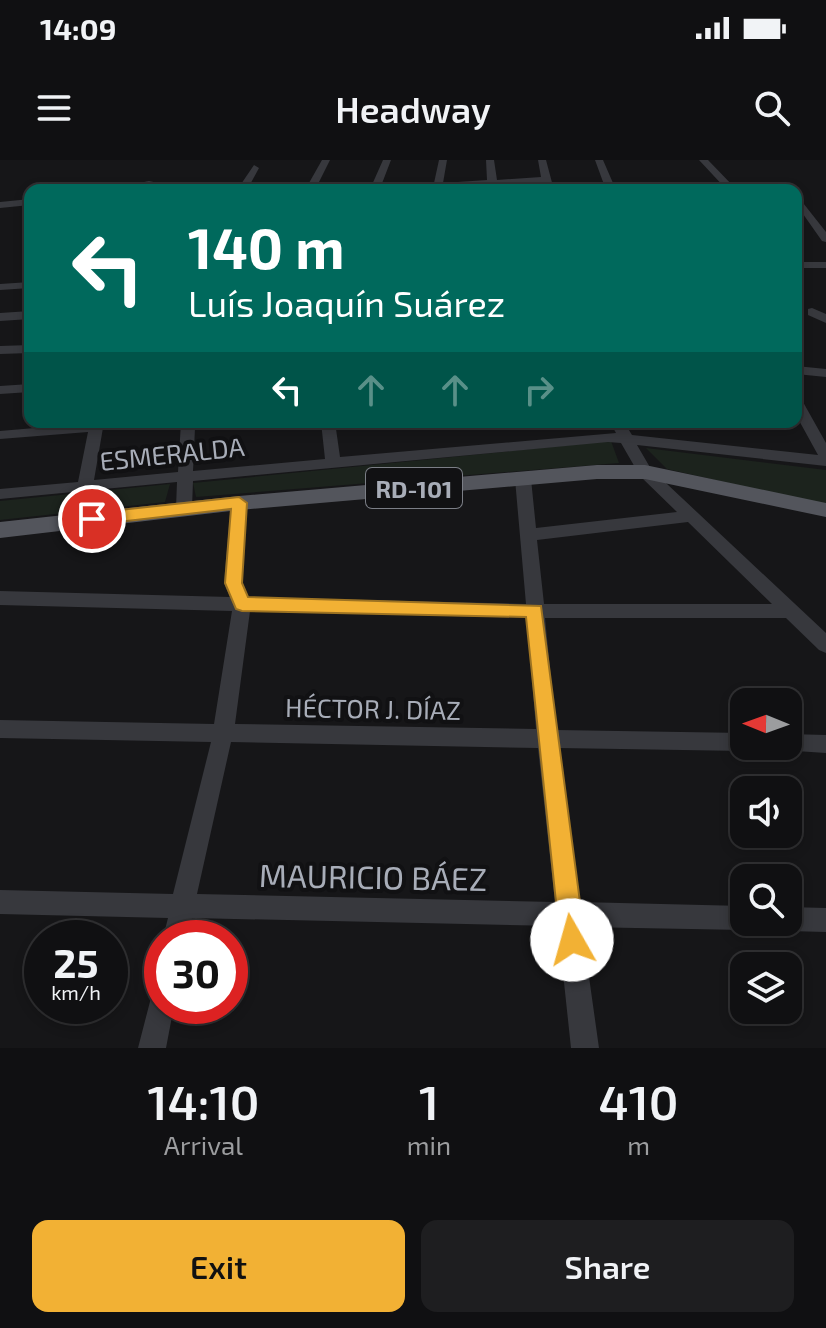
<!DOCTYPE html>
<meta charset="utf-8">
<style>
body{margin:0;font-family:"Exo 2",sans-serif;background:#1e1e20;color:#f1f3f6;height:100vh;display:flex;flex-direction:column;font-size:30px;white-space:nowrap}
*{box-sizing:border-box;margin:0}
p{font-size:26px;color:#9c9d9f}
.icon{flex:none;width:44px;height:44px;fill:none;stroke:currentColor;stroke-width:2;stroke-linecap:round;stroke-linejoin:round}
.map{position:relative;height:888px;overflow:hidden}
.drawer{display:flex;flex-direction:column;background:#101012;flex:1}
.drawer>*{flex:none}
.banner{position:absolute;left:24px;top:24px;width:778px;height:244px;border-radius:16px;box-shadow:0 4px 12px #0003,0 0 0 2px #303032;background:#00695c;color:#fff;overflow:hidden}
.needle{width:52px;rotate:271deg}
.tools{position:absolute;left:730px;top:528px;display:grid;gap:16px}
.tools a{display:grid;place-items:center;width:72px;height:72px;border-radius:16px;background:#101012;box-shadow:0 4px 12px #0003,0 0 0 2px #303032;font-size:40px}
.speed{position:absolute;left:24px;top:760px;display:flex;gap:16px;font-size:40px;font-weight:700;text-align:center}
.speed>*{display:grid;place-content:center;width:104px;height:104px;border-radius:50%;background:#101012;box-shadow:0 4px 12px #0003,0 0 0 2px #303032;line-height:1}
.speed small{font-size:20px;font-weight:400}
.speed .limit{border:12px solid #d22;background:#fff;color:#111}
.pin{position:absolute;display:grid;place-items:center;width:68px;height:68px;color:#fff;margin:-34px;border:4px solid #fff;border-radius:50%;box-shadow:0 2px 8px #0007}
.me{position:absolute;width:88px;margin:-44px;rotate:353deg;stroke-linejoin:round;filter:drop-shadow(0 0 6px #0008)}
.turn{display:flex;align-items:center;gap:28px;height:168px;padding:0 32px;font-size:36px}
.turn .icon{width:104px;height:104px;stroke-width:2.5}
.turn b{display:block;font-size:56px;line-height:68px}
.lanes{display:flex;align-items:center;height:76px;padding:0 32px;background:#0003;justify-content:center;gap:40px;direction:ltr}
.lanes .off{opacity:.35}
.eta{display:flex;justify-content:space-evenly;align-items:center;height:136px;text-align:center}
.eta b{font-size:48px;font-weight:600;line-height:56px}
.cta{display:flex;gap:16px;margin-top:auto;padding:16px 32px}
.cta a{flex:1;height:92px;border-radius:16px;background:#f2b134;color:#111;font-size:32px;font-weight:600;line-height:92px;text-align:center}
.cta a+a{background:#1e1e20;color:#f1f3f6}
.status{display:flex;justify-content:space-between;align-items:center;height:56px;padding:0 40px;background:#101012;direction:ltr}
.status svg{height:22px;fill:currentColor}
header{display:flex;justify-content:space-between;align-items:center;height:104px;padding:0 32px;background:#101012;font-size:36px;font-weight:600}
.map>svg:first-child{display:block}
.green{fill:#1c231d}
.lines{fill:none;stroke-linecap:round;stroke-linejoin:round}
.minor{fill:#37383d;fill-rule:evenodd}
.major{fill:#53555c;fill-rule:evenodd}
.route{fill:#f2b134;stroke:#9d7322;stroke-width:2}
.labels{text-anchor:middle;dominant-baseline:central;stroke-width:8;stroke-linejoin:round;paint-order:stroke}
.shield{fill:#111113;stroke:#7b7e86;stroke-width:2}
.shield-label{font-size:24px;font-weight:bold;fill:#a8adb8}
.street-label{font-size:26px;fill:#a8adb8;stroke:#111113}
.near-street-label{font-size:32px;fill:#a8adb8;stroke:#111113}
</style>
<div class="status"><b>14:09</b><svg viewBox="0 0 49 12"><path d="M0 12V9h3v3zM5 12V6h3v6zM10 12V3h3v9zM15 12V0h3v12zM26 1h20v11H26zM47 4h2v5h-2z"/></svg></div>
<header><svg class="icon" aria-label="menu" viewBox="0 0 24 24"><path d="M4 6h16M4 12h16M4 18h16"/></svg>Headway<svg class="icon" aria-label="search" viewBox="0 0 24 24"><circle cx="10" cy="10" r="6"/><path d="M15 15l6 6"/></svg></header>
<div class="map">
<svg width="826" height="888" viewBox="0 0 826 888">
<rect width="100%" height="100%" fill="#161618"/>
<path class="green" d="M611,281L619,303L196,337L193,323Z
M646,288L826,310V345L667,309Z
M170,324L165,342L0,360V341Z"/>
<g class="lines">
<path class="minor" d="M322,0H330L315,30H305Z
M383,0H391L381,26L434,23L439,0H447L443,23L487,20L486,0H494L497,20L541,17L538,0H546L554,30H544L543,23L497,25L498,30H488V26L360,30L371,27Z
M595,0H603L616,30H606Z
M699,0H708L737,30H727Z
M254,5L259,8L247,30H237Z
M149,21L158,23L157,30H147L149,27L105,30Z
M796,34L826,72V82L822,81L796,44Z
M30,39V45L0,48V42Z
M796,102H826V108H796Z
M30,122V128L0,130V124Z
M812,148L826,154V163L808,155V149Z
M30,151V159L0,161V153Z
M30,185V193L0,194V186Z
M796,206L826,209V217L796,214Z
M30,224V232L0,234V226Z
M796,238L803,242L826,283V306L637,285L651,309L826,473V493L819,490L786,458H545L556,570L744,573V586H753L744,591L559,588L579,742L744,746V762H755L753,767L744,770L582,767L599,888H571L558,766L192,758L187,778H163L168,758L0,754V730L173,734L211,582L0,578V560L214,564L232,451L0,445V431L230,437L224,423L231,343L239,338L247,343L242,423L248,437L526,444L515,319L518,315L523,314L531,319L536,368L677,352L640,316L621,283L608,282L193,321L192,348L184,353L176,348L177,322L0,339V329L78,322L88,272L0,279V271L104,262L94,320L178,312L181,262H223L216,266L195,268L193,311L325,299L321,262H335L340,297L616,273L610,262H624L632,275L818,295L796,255ZM688,362L772,444H544L537,380ZM250,451L527,458L536,569L235,564ZM231,582L538,588L555,742L197,734Z
M788,574L826,575V593L781,590L779,586H788Z
M788,747L826,748V772L788,771L779,768L777,762H788Z
M162,826V846H174L166,888H138L153,830Z"/>
<path class="major" d="M597,305H645L826,343V357L645,319H597L239,350L0,378V362L239,336Z"/>
</g>
<path class="route" d="M239,337L247,343L242,423L248,437L541,446L585,780L581,789L572,793L563,789L560,780L526,457L242,451L236,449L225,423L231,349L92,365L84,359L92,353Z"/>
<g class="labels">
<rect class="shield" x="366" y="308" width="96" height="40" rx="6"/>
<g class="shield-label">
<text x="414" y="328">RD-101</text>
</g>
<g class="street-label">
<text transform="translate(172 293) rotate(-6)">ESMERALDA</text>
<text transform="translate(373 548) rotate(1)">HÉCTOR J. DÍAZ</text>
</g>
<g class="near-street-label">
<text transform="translate(373 716) rotate(1)">MAURICIO BÁEZ</text>
</g>
</g>
</svg>
<div class="tools">
<a><svg class="needle" viewBox="-14 -14 28 28"><path d="M0-13l5 13h-10z" fill="#e53935"/><path d="M0 13l5-13h-10z" fill="#9c9d9f"/></svg></a>
<a><svg class="icon" aria-label="sound" viewBox="0 0 24 24"><path d="M4 9h4l5-4v14l-5-4H4zM17 9q2 3 0 6"/></svg></a>
<a><svg class="icon" aria-label="search" viewBox="0 0 24 24"><circle cx="10" cy="10" r="6"/><path d="M15 15l6 6"/></svg></a>
<a><svg class="icon" aria-label="layers" viewBox="0 0 24 24"><path d="M12 4l9 5-9 5-9-5zM3 14l9 5 9-5"/></svg></a>
</div>
<div class="speed"><div>25<small>km/h</small></div><div class="limit">30</div></div>
<div class="pin" style="left:92px;top:359px;background:#d93025"><svg class="icon" aria-label="arrive" viewBox="0 0 24 24"><path d="M6 21V4h12l-3 4 3 4H6"/></svg></div>
<svg class="me" style="left:572px;top:780px" viewBox="-20 -20 40 40"><circle r="19" fill="#fff"/><path d="M0-13L10 11 0 6-10 11z" fill="#f2b134"/></svg>
<div class="banner">
<div class="turn"><svg class="icon" aria-label="left" viewBox="0 0 24 24"><path d="M17 20v-9H6M10 6l-5 5 5 5"/></svg><div><b>140 m</b>Luís Joaquín Suárez</div></div>
<div class="lanes"><svg class="icon" aria-label="left" viewBox="0 0 24 24"><path d="M17 20v-9H6M10 6l-5 5 5 5"/></svg><svg class="icon off" aria-label="ahead" viewBox="0 0 24 24"><path d="M12 20V5M6 11l6-6 6 6"/></svg><svg class="icon off" aria-label="ahead" viewBox="0 0 24 24"><path d="M12 20V5M6 11l6-6 6 6"/></svg><svg class="icon off" aria-label="right" viewBox="0 0 24 24"><path d="M7 20v-9h11M14 6l5 5-5 5"/></svg></div>
</div>
</div>
<section class="drawer">
<div class="eta">
<div><b>14:10</b><p>Arrival</p></div>
<div><b>1</b><p>min</p></div>
<div><b>410</b><p>m</p></div>
</div>
<div class="cta"><a>Exit</a><a>Share</a></div>
</section>
